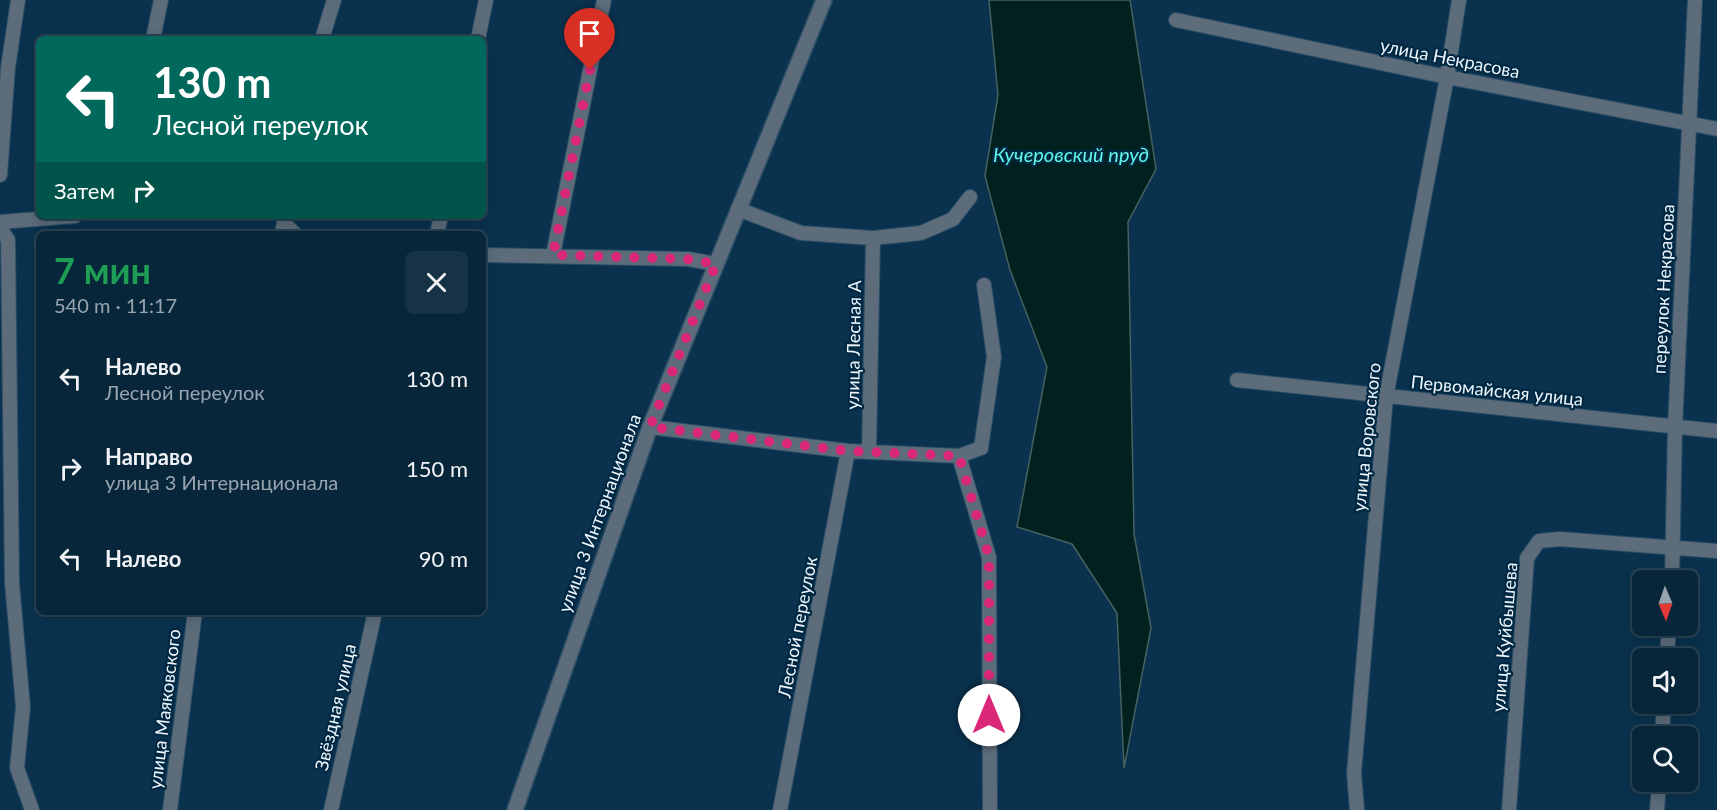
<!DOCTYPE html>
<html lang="ru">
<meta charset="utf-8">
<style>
body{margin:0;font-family:Lato,sans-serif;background:#163245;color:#f1f3f6;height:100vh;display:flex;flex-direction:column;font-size:22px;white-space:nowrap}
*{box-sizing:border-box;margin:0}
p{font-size:20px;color:#98a5af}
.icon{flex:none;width:33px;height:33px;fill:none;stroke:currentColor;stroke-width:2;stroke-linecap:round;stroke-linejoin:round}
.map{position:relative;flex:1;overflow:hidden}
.details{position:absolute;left:36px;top:231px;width:450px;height:384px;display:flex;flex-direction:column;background:#08263a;border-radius:9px;box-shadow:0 3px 15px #0003,0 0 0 2px #294354}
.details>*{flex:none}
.hud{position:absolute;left:36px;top:36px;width:450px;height:183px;border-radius:9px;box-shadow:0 3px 15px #0003,0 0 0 2px #294354;background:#00695c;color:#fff;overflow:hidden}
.needle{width:39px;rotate:178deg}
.controls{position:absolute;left:1632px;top:570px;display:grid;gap:12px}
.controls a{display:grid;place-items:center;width:66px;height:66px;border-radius:9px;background:#08263a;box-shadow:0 3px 15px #0003,0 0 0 2px #294354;font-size:30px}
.pin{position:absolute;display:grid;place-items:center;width:51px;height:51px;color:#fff;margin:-62px -26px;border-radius:50% 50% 50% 0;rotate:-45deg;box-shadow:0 0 6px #0007}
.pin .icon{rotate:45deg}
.me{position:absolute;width:66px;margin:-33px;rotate:0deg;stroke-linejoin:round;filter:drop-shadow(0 0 4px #0008)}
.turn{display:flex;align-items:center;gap:21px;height:126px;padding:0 18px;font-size:27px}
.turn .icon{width:78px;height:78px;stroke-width:2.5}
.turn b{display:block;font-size:42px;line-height:51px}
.then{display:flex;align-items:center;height:57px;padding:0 18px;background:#0003;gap:12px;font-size:22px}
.round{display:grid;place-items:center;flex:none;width:63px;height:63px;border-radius:9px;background:#163245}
.head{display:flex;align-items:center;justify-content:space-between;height:102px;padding:0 18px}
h1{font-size:36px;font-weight:700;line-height:45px;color:#1e9e55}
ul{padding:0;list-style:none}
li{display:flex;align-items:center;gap:18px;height:90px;padding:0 18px}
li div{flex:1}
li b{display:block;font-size:22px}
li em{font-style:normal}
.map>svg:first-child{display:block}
.water{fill:#00211d;stroke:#476160;stroke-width:1.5}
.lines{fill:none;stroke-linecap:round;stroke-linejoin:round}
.minor-casing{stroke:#2a4d66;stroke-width:16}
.tertiary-casing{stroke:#2a4d66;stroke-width:18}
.minor{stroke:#5c6c7a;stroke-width:14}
.tertiary{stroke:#5c6c7a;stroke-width:15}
.route{stroke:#db2777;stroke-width:10;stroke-dasharray:0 18}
.labels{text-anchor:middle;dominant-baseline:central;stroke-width:4.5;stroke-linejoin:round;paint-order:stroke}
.street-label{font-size:18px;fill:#edf6fd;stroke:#002842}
.water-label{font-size:20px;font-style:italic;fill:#5ff6e3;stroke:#002842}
</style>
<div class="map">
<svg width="1717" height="810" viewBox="0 0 1717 810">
<rect width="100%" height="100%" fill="#0a324e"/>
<path class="water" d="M989,0H1130L1156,169L1128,222L1134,534L1151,628L1124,768L1117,613L1072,544L1017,527L1047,367L1010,270L985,176L998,95Z"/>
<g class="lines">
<defs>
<path id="minor" d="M1176,20L1447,77L1717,129
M153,39L161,0
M322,39L334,0
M478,39L486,0
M0,175L8,68L18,0
M738,209L801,233L873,238L921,233L953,219L970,197
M0,222L75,216
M284,223L295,234
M0,228L8,240L12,583L23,707L17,768L32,810
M282,234L285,216
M437,234L441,216
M483,255L688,259L716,264
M553,255L604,0
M984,285L994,357L981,448L959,456L989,557L990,810
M1237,380L1717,431
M650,427L848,451L959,456
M869,452L873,238
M1672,580L1675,427L1695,0
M1667,658L1669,626
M1662,736L1664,704
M170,810L195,612
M331,810L375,612
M780,810L848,451
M1357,810L1354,773L1386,397L1447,77L1459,0
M1509,810L1527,558L1539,541L1560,539L1717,551
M1657,810L1659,782"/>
<path id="tertiary" d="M515,810L650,427L824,0"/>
</defs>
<use href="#minor" class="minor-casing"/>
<use href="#tertiary" class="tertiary-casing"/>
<use href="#minor" class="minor"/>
<use href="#tertiary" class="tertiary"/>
</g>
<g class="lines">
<path class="route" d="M590,70L553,255L687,259L716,264L650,427L848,451L959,456L989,557V715"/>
</g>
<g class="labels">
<g class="street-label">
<text transform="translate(1450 58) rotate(11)">улица Некрасова</text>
<text transform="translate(1663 289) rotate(-87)">переулок Некрасова</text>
<text transform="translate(853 345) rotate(-89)">улица Лесная А</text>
<text transform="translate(1497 390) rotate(6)">Первомайская улица</text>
<text transform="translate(1366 437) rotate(-84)">улица Воровского</text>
<text transform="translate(599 513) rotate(-70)">улица 3 Интернационала</text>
<text transform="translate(797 627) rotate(-79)">Лесной переулок</text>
<text transform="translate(1504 637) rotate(-85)">улица Куйбышева</text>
<text transform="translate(335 707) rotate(-77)">Звёздная улица</text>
<text transform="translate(164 709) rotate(-83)">улица Маяковского</text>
</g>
<g class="water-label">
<text x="1071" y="154">Кучеровский пруд</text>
</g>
</g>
</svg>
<div class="controls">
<a><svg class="needle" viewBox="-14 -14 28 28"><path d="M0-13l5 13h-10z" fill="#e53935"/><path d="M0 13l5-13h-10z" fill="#98a5af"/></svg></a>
<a><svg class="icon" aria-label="sound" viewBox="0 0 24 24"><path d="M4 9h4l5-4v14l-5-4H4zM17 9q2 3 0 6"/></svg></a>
<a><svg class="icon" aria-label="search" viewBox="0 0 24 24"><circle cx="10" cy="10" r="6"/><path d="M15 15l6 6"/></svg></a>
</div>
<div class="pin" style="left:590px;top:70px;background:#d93025"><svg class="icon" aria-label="arrive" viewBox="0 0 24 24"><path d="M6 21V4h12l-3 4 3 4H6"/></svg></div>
<svg class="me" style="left:989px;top:715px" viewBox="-20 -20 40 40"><circle r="19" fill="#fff"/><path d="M0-13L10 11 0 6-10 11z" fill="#db2777"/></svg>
<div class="hud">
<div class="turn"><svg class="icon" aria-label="left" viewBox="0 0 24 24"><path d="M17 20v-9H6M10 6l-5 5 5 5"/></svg><div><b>130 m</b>Лесной переулок</div></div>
<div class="then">Затем<svg class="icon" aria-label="right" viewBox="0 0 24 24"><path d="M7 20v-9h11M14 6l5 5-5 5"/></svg></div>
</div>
<section class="details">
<div class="head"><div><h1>7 мин</h1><p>540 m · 11:17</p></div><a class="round"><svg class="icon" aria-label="close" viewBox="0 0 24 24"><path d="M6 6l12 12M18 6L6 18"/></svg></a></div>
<ul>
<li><svg class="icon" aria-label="left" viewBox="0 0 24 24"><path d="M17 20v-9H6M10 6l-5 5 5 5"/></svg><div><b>Налево</b><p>Лесной переулок</p></div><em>130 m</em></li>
<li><svg class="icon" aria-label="right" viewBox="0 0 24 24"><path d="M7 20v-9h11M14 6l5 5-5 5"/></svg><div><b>Направо</b><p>улица 3 Интернационала</p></div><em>150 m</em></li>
<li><svg class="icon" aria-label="left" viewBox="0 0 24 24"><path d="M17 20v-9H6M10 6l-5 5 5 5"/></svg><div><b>Налево</b></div><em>90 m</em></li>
</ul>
</section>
</div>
